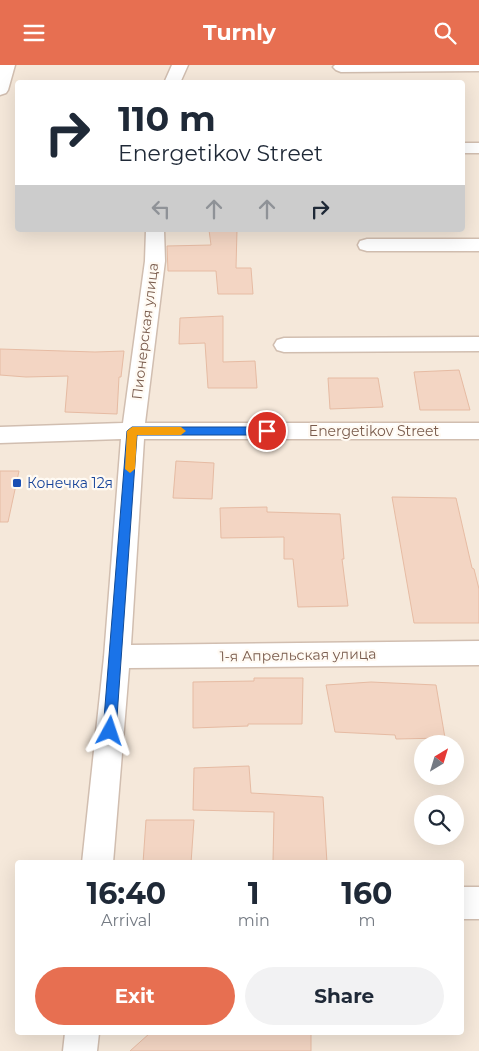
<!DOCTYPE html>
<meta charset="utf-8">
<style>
body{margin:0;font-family:Montserrat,sans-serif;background:#f2f2f3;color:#1f2937;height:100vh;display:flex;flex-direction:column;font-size:19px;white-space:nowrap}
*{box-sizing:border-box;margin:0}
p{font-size:16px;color:#747a83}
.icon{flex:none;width:28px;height:28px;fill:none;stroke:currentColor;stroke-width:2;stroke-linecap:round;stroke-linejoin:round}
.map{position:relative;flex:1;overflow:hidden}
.panel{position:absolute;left:15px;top:795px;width:449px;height:175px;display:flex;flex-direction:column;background:#fff;border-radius:5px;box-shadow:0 5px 20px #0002}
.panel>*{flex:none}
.hud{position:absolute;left:15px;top:15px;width:450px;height:152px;border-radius:5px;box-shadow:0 5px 20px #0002;background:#fff;color:#1f2937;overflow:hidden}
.needle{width:32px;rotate:38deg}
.buttons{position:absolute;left:414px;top:670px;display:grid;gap:10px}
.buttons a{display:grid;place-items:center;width:50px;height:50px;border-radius:50%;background:#fff;box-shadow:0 5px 20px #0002;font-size:25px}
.pin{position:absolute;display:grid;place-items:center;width:42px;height:42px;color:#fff;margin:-21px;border:2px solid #fff;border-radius:50%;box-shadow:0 1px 5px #0007}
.me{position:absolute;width:55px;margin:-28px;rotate:5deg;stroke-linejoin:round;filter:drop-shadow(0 0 4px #0008)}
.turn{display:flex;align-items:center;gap:18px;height:105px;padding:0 20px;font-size:22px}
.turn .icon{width:65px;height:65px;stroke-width:2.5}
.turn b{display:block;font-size:35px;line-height:42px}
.lanes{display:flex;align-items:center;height:48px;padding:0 20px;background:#0003;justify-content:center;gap:25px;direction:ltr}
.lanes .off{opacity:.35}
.eta{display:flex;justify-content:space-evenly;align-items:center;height:85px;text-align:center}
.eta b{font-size:30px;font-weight:700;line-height:35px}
.action{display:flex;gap:10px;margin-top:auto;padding:10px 20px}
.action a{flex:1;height:58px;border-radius:30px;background:#e76f51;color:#fff;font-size:20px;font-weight:700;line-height:58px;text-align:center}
.action a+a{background:#f2f2f3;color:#1f2937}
header{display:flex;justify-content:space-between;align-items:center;height:65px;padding:0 20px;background:#e76f51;color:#fff;font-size:22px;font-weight:700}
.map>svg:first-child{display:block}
.residential{fill:#f5e8da;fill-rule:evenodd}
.building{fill:#f3d5c3;stroke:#e6bba3}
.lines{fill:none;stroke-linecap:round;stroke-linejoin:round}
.minor-casing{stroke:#d1beb0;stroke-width:3}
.minor{fill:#fff;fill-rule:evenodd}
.route{fill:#1a73e8;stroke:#114b97}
.slow{fill:#f59e0b}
.transit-dot{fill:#1a4fb4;stroke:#fffaf3;stroke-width:2}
.labels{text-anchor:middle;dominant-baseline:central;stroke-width:4.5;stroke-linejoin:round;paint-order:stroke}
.street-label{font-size:14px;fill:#7a5c4d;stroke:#fffaf3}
.transit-label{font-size:14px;fill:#164399;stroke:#fffaf3;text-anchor:start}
</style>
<header><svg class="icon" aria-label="menu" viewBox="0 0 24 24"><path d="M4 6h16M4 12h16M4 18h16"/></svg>Turnly<svg class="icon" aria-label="search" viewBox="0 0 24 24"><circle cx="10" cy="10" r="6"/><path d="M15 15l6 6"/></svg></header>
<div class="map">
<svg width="479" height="986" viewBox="0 0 479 986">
<rect width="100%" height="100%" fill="#fdf6ec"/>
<path class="residential" d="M0,0H479V986H0ZM18,18H462V165H18ZM422,679H455V711H422ZM422,739H455V771H422ZM18,798H461V968H18Z"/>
<path class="building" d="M209,165H237L236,203H251L253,229H218L216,206H168L167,181L211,180Z
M223,251V297L255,296L257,323H208L205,278L179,279L180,253Z
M0,284L95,287L124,286L121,312H119L117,349L65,347L68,311L26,312L0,310Z
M459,305L470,345H420L414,307Z
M328,313H378L383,342L330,344Z
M176,396L214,398L212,434L173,433Z
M0,406H19L8,457H0Z
M392,432L456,433L472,503L474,504L479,524V558H414Z
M267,442V447L340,449L344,494H342L348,541L298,542L293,494H284V472L221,473L220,443Z
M254,613H303L302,659H248V661L193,663V617L254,616Z
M371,617L436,620L445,673L396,674L395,670L335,667L326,620Z
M249,701L251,728L323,732L327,798L273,796L274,747L193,745L194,703Z
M146,755H194L191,798H143Z
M150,968H311V986H130Z"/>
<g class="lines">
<defs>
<path id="minor" d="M0,0H15L8,25L6,28L0,30Z
M172,0H188L180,18H164Z
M335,0H479V6L341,7L336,5L333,2Z
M462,78H479V88H462Z
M146,165H164L165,196L145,358H479V374H144L131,580L479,576V600L129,603L113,798H82L104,592L121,374L0,378V362L123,358L145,196Z
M367,174H479V186H367L360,184L358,180L360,176Z
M479,272V286L284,287L277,285L274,280L277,275L284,273Z
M461,822H479V854H461Z
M65,968H99L97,986H63Z"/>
</defs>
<use href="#minor" class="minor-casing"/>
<use href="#minor" class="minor"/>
</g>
<path class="route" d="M132,362H267L272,366L267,370H137L116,666L114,671L110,672L105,671L103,666L127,366Z"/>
<path class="slow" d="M132,362H181L186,366L181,370H137L135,404L130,408L125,404L127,366Z"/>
<rect class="transit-dot" x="12" y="413" width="10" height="10" rx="2.5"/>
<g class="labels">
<g class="street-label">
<text transform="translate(145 266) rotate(-83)">Пионерская улица</text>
<text x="374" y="366">Energetikov Street</text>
<text transform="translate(298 590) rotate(-1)">1-я Апрельская улица</text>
</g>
<g class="transit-label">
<text x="27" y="418">Конечка 12я</text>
</g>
</g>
</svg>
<div class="buttons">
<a><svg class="needle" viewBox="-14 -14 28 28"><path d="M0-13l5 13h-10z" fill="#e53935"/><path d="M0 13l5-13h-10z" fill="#747a83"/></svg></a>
<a><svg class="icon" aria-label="search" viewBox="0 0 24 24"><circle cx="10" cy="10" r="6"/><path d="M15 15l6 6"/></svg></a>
</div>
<div class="pin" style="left:267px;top:366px;background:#d93025"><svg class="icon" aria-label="arrive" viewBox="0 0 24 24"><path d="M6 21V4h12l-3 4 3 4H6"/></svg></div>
<svg class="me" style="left:110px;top:666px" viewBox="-20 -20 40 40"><path d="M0-17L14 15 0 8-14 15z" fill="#1a73e8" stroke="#fff" stroke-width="4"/></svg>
<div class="hud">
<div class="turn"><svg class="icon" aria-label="right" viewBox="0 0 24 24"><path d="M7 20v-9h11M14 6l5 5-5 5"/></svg><div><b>110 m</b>Energetikov Street</div></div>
<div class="lanes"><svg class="icon off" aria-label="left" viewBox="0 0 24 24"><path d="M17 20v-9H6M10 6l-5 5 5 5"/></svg><svg class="icon off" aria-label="ahead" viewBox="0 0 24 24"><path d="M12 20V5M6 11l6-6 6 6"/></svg><svg class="icon off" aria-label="ahead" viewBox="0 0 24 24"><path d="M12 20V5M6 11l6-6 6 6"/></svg><svg class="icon" aria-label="right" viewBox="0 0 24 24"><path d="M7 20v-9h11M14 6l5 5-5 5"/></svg></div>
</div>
<section class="panel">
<div class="eta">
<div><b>16:40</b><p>Arrival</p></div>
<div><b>1</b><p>min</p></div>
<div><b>160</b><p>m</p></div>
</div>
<div class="action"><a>Exit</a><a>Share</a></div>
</section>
</div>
